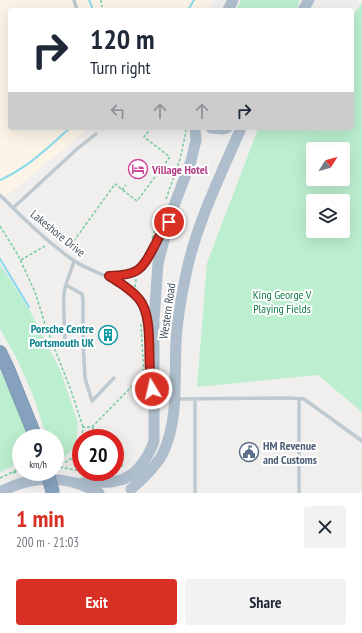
<!DOCTYPE html>
<meta charset="utf-8">
<style>
body{margin:0;font-family:"PT Sans Narrow",sans-serif;background:#f2f2f3;color:#1f2937;height:100vh;display:flex;flex-direction:column;font-size:15px;white-space:nowrap}
*{box-sizing:border-box;margin:0}
p{font-size:13px;color:#747a83}
.icon{flex:none;width:22px;height:22px;fill:none;stroke:currentColor;stroke-width:2;stroke-linecap:round;stroke-linejoin:round}
.map{position:relative;height:493px;overflow:hidden}
.drawer{display:flex;flex-direction:column;background:#fff;flex:1}
.drawer>*{flex:none}
.guide{position:absolute;left:8px;top:8px;width:346px;height:122px;border-radius:4px;box-shadow:0 4px 16px #0002;background:#fff;color:#1f2937;overflow:hidden}
.needle{width:26px;rotate:53deg}
.tools{position:absolute;left:306px;top:142px;display:grid;gap:8px}
.tools a{display:grid;place-items:center;width:44px;height:44px;border-radius:4px;background:#fff;box-shadow:0 4px 16px #0002;font-size:20px}
.speed{position:absolute;left:12px;top:429px;display:flex;gap:8px;font-size:20px;font-weight:700;text-align:center}
.speed>*{display:grid;place-content:center;width:52px;height:52px;border-radius:50%;background:#fff;box-shadow:0 4px 16px #0002;line-height:1}
.speed small{font-size:10px;font-weight:400}
.speed .limit{border:6px solid #d22;background:#fff;color:#111}
.pin{position:absolute;display:grid;place-items:center;width:34px;height:34px;color:#fff;margin:-17px;border:2px solid #fff;border-radius:50%;box-shadow:0 1px 4px #0007}
.me{position:absolute;width:44px;margin:-22px;rotate:351deg;stroke-linejoin:round;filter:drop-shadow(0 0 3px #0008)}
.turn{display:flex;align-items:center;gap:14px;height:84px;padding:0 16px;font-size:18px}
.turn .icon{width:52px;height:52px;stroke-width:2.5}
.turn b{display:block;font-size:28px;line-height:34px}
.lanes{display:flex;align-items:center;height:38px;padding:0 16px;background:#0003;justify-content:center;gap:20px;direction:ltr}
.lanes .off{opacity:.35}
.round{display:grid;place-items:center;flex:none;width:42px;height:42px;border-radius:4px;background:#f2f2f3}
.head{display:flex;align-items:center;justify-content:space-between;height:68px;padding:0 16px}
h1{font-size:24px;font-weight:700;line-height:30px;color:#d93025}
.primary-button{display:flex;gap:8px;margin-top:auto;padding:8px 16px}
.primary-button a{flex:1;height:46px;border-radius:4px;background:#d93025;color:#fff;font-size:16px;font-weight:700;line-height:46px;text-align:center}
.primary-button a+a{background:#f2f2f3;color:#1f2937}
.map>svg:first-child{display:block}
.commercial{fill:#fcf5e7}
.green{fill:#bcefcf;fill-rule:evenodd}
.lines{fill:none;stroke-linecap:round;stroke-linejoin:round}
.stream{stroke:#89d9ec;stroke-width:2}
.highway-casing{stroke:#718ca9;stroke-width:14}
.path{stroke:#74cda0;stroke-width:1.5;stroke-dasharray:3 2;stroke-linecap:butt}
.lane{stroke:#bec9d0;stroke-width:3.5}
.primary{stroke:#aebecd;stroke-width:11}
.highway{stroke:#86a1bd;stroke-width:13}
.highway-bridge-casing{stroke:#718ca9;stroke-width:14;stroke-linecap:butt}
.primary-bridge{stroke:#aebecd;stroke-width:11}
.highway-bridge{stroke:#86a1bd;stroke-width:13}
.route-casing{stroke:#8d1f18;stroke-width:10}
.route{stroke:#d93025;stroke-width:7}
.labels{text-anchor:middle;dominant-baseline:central;stroke-width:4;stroke-linejoin:round;paint-order:stroke}
.hotel-label{font-size:12px;font-weight:bold;fill:#b23c85;stroke:#fff;text-anchor:start}
.street-label{font-size:12px;fill:#46525c;stroke:#fff}
.park-label{font-size:12px;fill:#177d48;stroke:#fff}
.culture-label{font-size:12px;font-weight:bold;fill:#0d838f;stroke:#fff;text-anchor:end}
.service-label{font-size:12px;font-weight:bold;fill:#4e5e75;stroke:#fff;text-anchor:start}
</style>
<div class="map">
<svg width="362" height="493" viewBox="0 0 362 493">
<rect width="100%" height="100%" fill="#f1eeee"/>
<path class="commercial" d="M0,0H213L208,10H10V128H89L11,192L0,198Z"/>
<path class="green" d="M241,0H300L296,10H236Z
M362,3V412L318,375L197,387L207,263L258,129L352,128V16ZM313,149H343V179H313ZM313,201H343V231H313Z
M0,264L29,309L61,372L78,423L76,444L70,452L64,457L55,460V438H47L33,395L16,357L0,329Z
M0,370L18,410L29,438H21V462L0,472Z"/>
<g class="lines">
<path class="stream" d="M89,0L93,10
M188,10L194,0
M0,180C29,167 47,148 70,128
M0,259L29,307"/>
<defs>
<path id="highway" d="M0,352L8,369L36,438"/>
</defs>
<use href="#highway" class="highway-casing"/>
<path class="path" d="M101,0L102,7
M122,190L126,185
M166,199L180,159L186,132L185,128
M0,226L18,255L35,292L45,324L72,393L83,427
M152,238L163,208
M68,249L115,184L137,201L170,157L144,137L151,128
M21,260L45,246
M135,287L136,281L135,275
M141,324L144,378
M92,427L144,374
M82,438L83,427H92L102,438
M115,456L124,468
M55,464C69,464 77,455 81,441
M55,466L81,471
M88,472L92,473
M13,473L21,470
M0,478L21,468"/>
<path class="lane" d="M74,0L77,10
M0,195C23,218 46,241 73,260C94,275 126,278 140,301C150,317 148,338 149,355
M13,208L77,149L96,134
M110,276C148,274 145,259 162,232
M66,285L82,294L83,299V342H65C65,327 63,310 64,294C65,283 71,272 74,261
M83,342L85,378L92,401L114,378
M176,399L289,398L304,399L362,441
M195,493V399
M299,493V399"/>
<path class="primary" d="M228,10L233,0
M303,10L309,0
M211,128L223,129L227,128
M134,473C144,463 150,454 154,441V320L158,263L172,211L191,161L196,140L195,128
M140,481C148,473 158,464 163,453C179,420 174,378 176,342C177,321 181,299 185,279C195,226 220,177 241,128
M82,483L112,482L124,479
M0,492C32,475 68,475 99,493"/>
<use href="#highway" class="highway"/>
<defs>
<path id="highway-bridge" d="M47,472L53,493"/>
</defs>
<use href="#highway-bridge" class="highway-bridge-casing"/>
<path class="primary-bridge" d="M124,479L134,473
M131,489L140,481"/>
<use href="#highway-bridge" class="highway-bridge"/>
</g>
<g class="lines">
<defs>
<path id="route" d="M152,389C146,364 155,318 139,299C131,289 120,283 109,276C141,275 142,269 156,243C159,235 165,229 169,222"/>
</defs>
<use href="#route" class="route-casing"/>
<use href="#route" class="route"/>
</g>
<defs>
<symbol id="hotel-ring" viewBox="-11 -11 22 22"><circle r="9.5" fill="#fff" stroke="#d1479c" stroke-width="1.5"/><path d="M-6-4.5h1.5V1H6V5H4.5V3h-9V5H-6ZM-4 0a1.8 1.8 0 1 1 3.6 0ZM.5 0V-2.5h3Q6-2.5 6 0Z" fill="#d1479c"/></symbol>
<symbol id="building-ring" viewBox="-11 -11 22 22"><circle r="9.5" fill="#fff" stroke="#0f9aa8" stroke-width="1.5"/><path d="M-4-6H4V6H1V3H-1V6H-4ZM-2.5-4.3h1.7v1.8h-1.7ZM.8-4.3h1.7v1.8H.8ZM-2.5-1h1.7V.8h-1.7ZM.8-1h1.7V.8H.8Z" fill="#0f9aa8"/></symbol>
<symbol id="civic-ring" viewBox="-11 -11 22 22"><circle r="9.5" fill="#fff" stroke="#5c6f8a" stroke-width="1.5"/><path d="M-.6-6.5H3V-4.5H.6V-3L4-1V1h2V6H-6V1h2V-1L-.6-3ZM-1.2 2.5V6h2.4V2.5Z" fill="#5c6f8a"/></symbol>
</defs>
<g fill-rule="evenodd">
<use href="#hotel-ring" x="127" y="158" width="22" height="22"/>
<use href="#building-ring" x="97" y="324" width="22" height="22"/>
<use href="#civic-ring" x="238" y="441" width="22" height="22"/>
</g>
<g class="labels">
<g class="hotel-label">
<text x="152" y="169">Village Hotel</text>
</g>
<g class="street-label">
<text transform="translate(58 233) rotate(39)">Lakeshore Drive</text>
<text transform="translate(167 311) rotate(-82)">Western Road</text>
</g>
<g class="park-label">
<text x="282" y="294">King George V<tspan x="282" dy="14">Playing Fields</tspan></text>
</g>
<g class="culture-label">
<text x="94" y="328">Porsche Centre<tspan x="94" dy="14">Portsmouth UK</tspan></text>
</g>
<g class="service-label">
<text x="263" y="445">HM Revenue<tspan x="263" dy="14">and Customs</tspan></text>
</g>
</g>
</svg>
<div class="tools">
<a><svg class="needle" viewBox="-14 -14 28 28"><path d="M0-13l5 13h-10z" fill="#e53935"/><path d="M0 13l5-13h-10z" fill="#747a83"/></svg></a>
<a><svg class="icon" aria-label="layers" viewBox="0 0 24 24"><path d="M12 4l9 5-9 5-9-5zM3 14l9 5 9-5"/></svg></a>
</div>
<div class="speed"><div>9<small>km/h</small></div><div class="limit">20</div></div>
<div class="pin" style="left:169px;top:222px;background:#d93025"><svg class="icon" aria-label="arrive" viewBox="0 0 24 24"><path d="M6 21V4h12l-3 4 3 4H6"/></svg></div>
<svg class="me" style="left:152px;top:389px" viewBox="-20 -20 40 40"><circle r="17" fill="#d93025" stroke="#fff" stroke-width="3"/><path d="M0-11L8 9 0 5-8 9z" fill="#fff"/></svg>
<div class="guide">
<div class="turn"><svg class="icon" aria-label="right" viewBox="0 0 24 24"><path d="M7 20v-9h11M14 6l5 5-5 5"/></svg><div><b>120 m</b>Turn right</div></div>
<div class="lanes"><svg class="icon off" aria-label="left" viewBox="0 0 24 24"><path d="M17 20v-9H6M10 6l-5 5 5 5"/></svg><svg class="icon off" aria-label="ahead" viewBox="0 0 24 24"><path d="M12 20V5M6 11l6-6 6 6"/></svg><svg class="icon off" aria-label="ahead" viewBox="0 0 24 24"><path d="M12 20V5M6 11l6-6 6 6"/></svg><svg class="icon" aria-label="right" viewBox="0 0 24 24"><path d="M7 20v-9h11M14 6l5 5-5 5"/></svg></div>
</div>
</div>
<section class="drawer">
<div class="head"><div><h1>1 min</h1><p>200 m · 21:03</p></div><a class="round"><svg class="icon" aria-label="close" viewBox="0 0 24 24"><path d="M6 6l12 12M18 6L6 18"/></svg></a></div>
<div class="primary-button"><a>Exit</a><a>Share</a></div>
</section>
